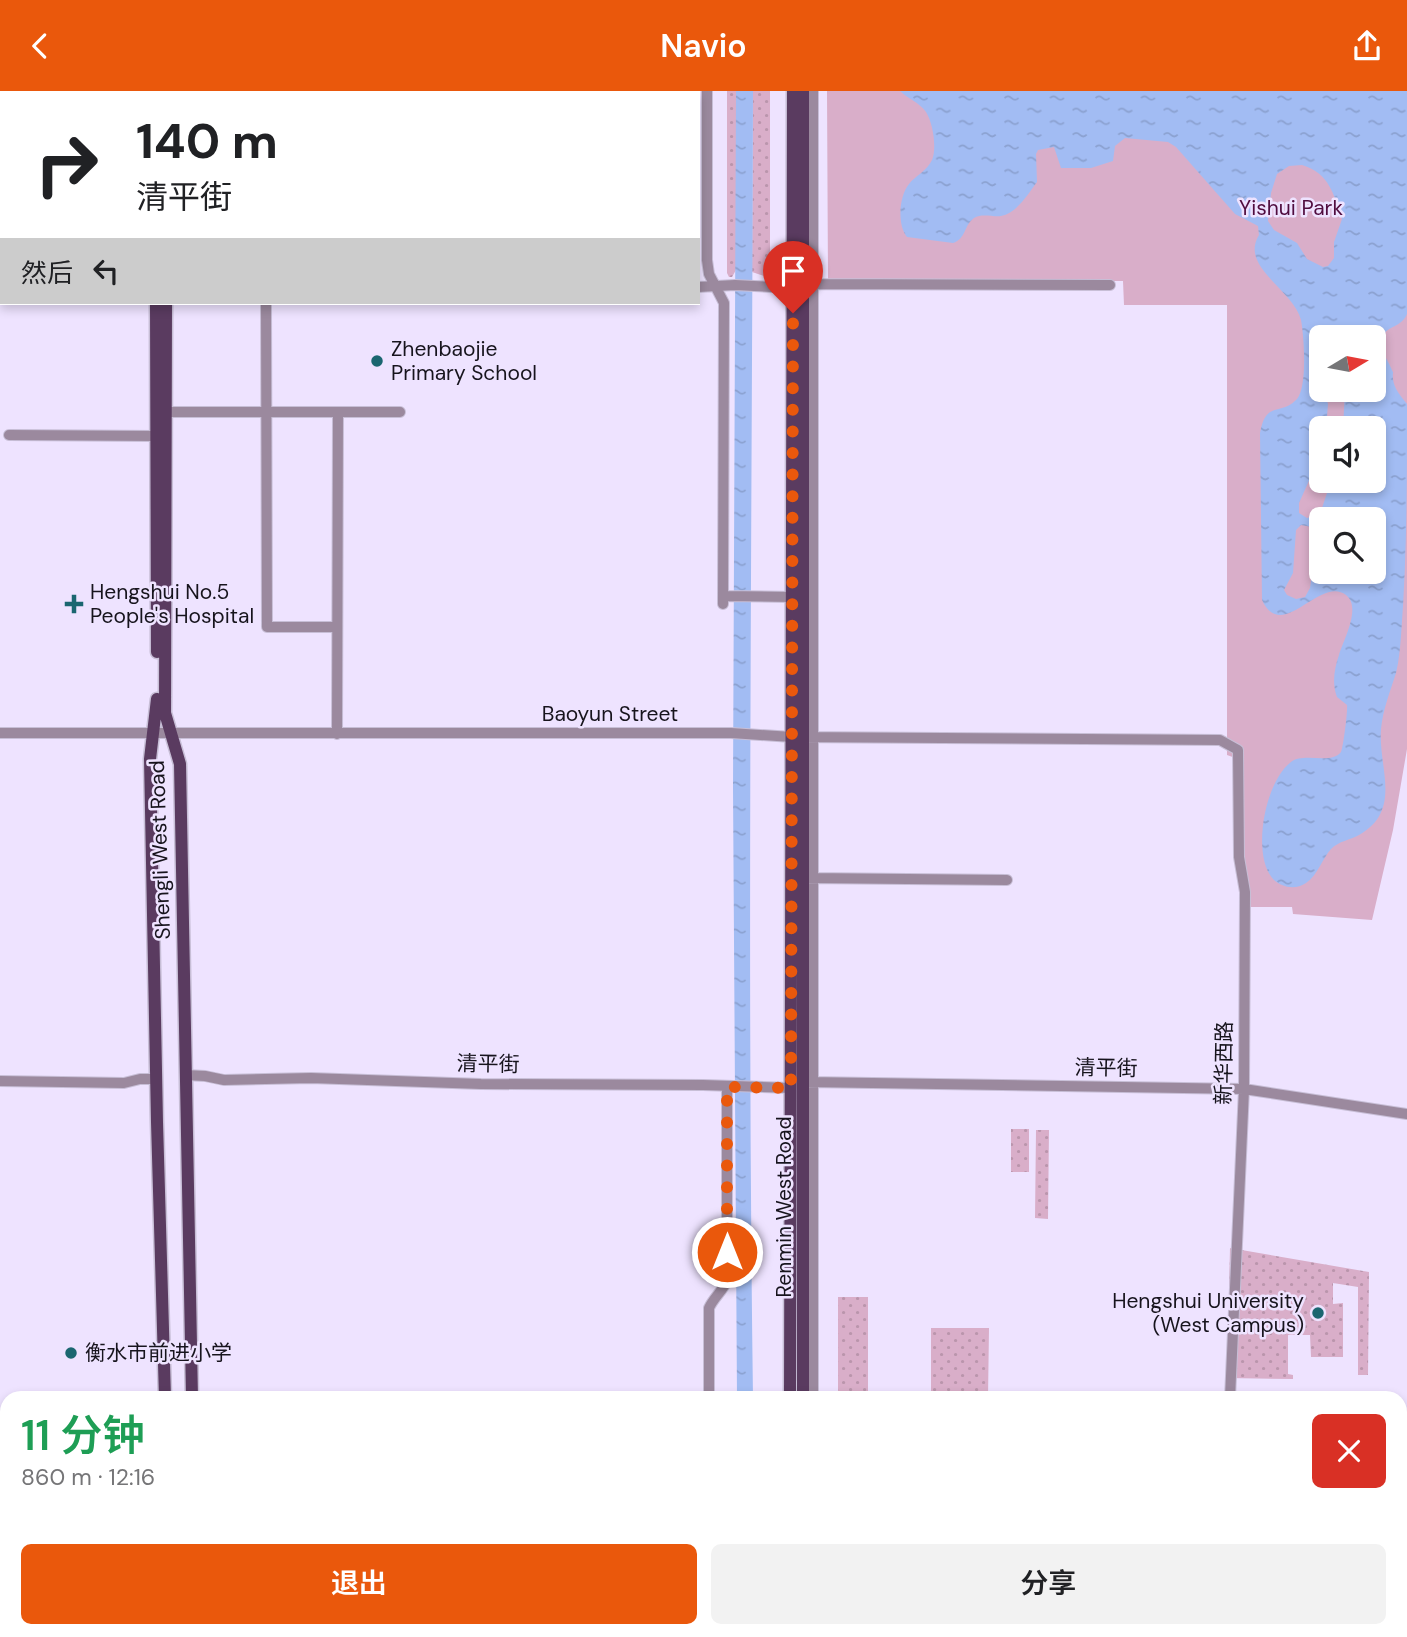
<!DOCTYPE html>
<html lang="zh">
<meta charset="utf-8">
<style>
body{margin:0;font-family:"DM Sans","Noto Sans SC",sans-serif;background:#f2f2f2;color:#202124;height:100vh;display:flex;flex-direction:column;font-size:26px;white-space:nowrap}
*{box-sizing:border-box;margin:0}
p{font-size:23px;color:#757577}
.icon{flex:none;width:38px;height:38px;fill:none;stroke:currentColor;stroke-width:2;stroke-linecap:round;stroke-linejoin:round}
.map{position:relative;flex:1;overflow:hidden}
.sheet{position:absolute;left:0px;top:1300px;width:1407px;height:247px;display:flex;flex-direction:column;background:#fff;border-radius:21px 21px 0 0;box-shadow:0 4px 10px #0003}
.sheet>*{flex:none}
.top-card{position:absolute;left:0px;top:0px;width:700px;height:214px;box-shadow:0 4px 10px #0003;background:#fff;color:#202124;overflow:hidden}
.needle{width:46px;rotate:80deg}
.tools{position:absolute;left:1309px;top:234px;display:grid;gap:14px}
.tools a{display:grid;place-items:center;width:77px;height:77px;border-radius:10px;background:#fff;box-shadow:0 4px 10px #0003;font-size:35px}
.pin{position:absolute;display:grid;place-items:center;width:60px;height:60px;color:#fff;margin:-72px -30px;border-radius:50% 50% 50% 0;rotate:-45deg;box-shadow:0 0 7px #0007}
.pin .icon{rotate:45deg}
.me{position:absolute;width:77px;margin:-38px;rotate:0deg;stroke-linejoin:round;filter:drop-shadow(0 0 5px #0008)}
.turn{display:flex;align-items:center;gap:24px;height:147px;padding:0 21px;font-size:32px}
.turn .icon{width:91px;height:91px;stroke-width:2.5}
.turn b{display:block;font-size:49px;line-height:60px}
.then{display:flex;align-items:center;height:66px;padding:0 21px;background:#0003;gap:14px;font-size:26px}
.round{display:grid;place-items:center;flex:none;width:74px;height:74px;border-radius:10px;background:#f2f2f2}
.head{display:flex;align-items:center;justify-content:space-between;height:119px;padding:0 21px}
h1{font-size:42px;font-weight:600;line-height:52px;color:#1e9e55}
.cta{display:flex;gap:14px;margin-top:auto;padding:14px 21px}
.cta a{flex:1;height:80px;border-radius:10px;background:#ea580c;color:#fff;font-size:28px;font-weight:600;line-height:80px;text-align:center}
.cta a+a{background:#f2f2f2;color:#202124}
header{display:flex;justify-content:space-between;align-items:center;height:91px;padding:0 21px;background:#ea580c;color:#fff;font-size:32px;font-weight:600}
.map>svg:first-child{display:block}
.grass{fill:url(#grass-dots)}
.green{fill:#d9aec9;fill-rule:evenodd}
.water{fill:url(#water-ripples);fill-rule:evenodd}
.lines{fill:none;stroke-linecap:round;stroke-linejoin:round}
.minor-casing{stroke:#c7bed6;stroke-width:12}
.major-casing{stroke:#c7bed6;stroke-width:15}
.minor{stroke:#9b899e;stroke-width:10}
.major{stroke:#5a3b60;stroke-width:12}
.route{stroke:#ea580c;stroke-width:12;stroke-dasharray:0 21.6}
.poi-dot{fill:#1a6670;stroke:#eee3ff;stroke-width:2.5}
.labels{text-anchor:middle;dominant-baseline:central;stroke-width:5;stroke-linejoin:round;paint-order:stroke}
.park-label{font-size:21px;fill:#500c3f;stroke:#eee3ff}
.poi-label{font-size:21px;fill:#17141d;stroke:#eee3ff;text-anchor:start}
.street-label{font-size:21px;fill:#17141d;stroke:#eee3ff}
</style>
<header><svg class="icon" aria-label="back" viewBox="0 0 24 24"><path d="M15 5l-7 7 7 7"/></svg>Navio<svg class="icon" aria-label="share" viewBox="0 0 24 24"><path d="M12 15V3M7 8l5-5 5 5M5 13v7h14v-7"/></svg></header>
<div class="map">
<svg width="1407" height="1546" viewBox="0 0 1407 1546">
<defs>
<pattern id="grass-dots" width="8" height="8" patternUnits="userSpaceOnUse" patternTransform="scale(1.75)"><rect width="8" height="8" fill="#d9aec9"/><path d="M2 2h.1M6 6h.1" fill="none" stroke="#ba95ac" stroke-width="1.8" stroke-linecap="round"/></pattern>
<pattern id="water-ripples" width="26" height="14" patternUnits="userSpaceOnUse" patternTransform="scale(1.75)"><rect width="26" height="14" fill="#a2bcf3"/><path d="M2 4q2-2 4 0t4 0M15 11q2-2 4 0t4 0" fill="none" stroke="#8ba1d0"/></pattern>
</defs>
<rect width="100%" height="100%" fill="#eee3ff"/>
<path class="grass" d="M727,0H736V179L732,186H729L727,182Z
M753,0H770V187L752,181Z
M1011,1038H1029V1081H1011Z
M1036,1039H1049L1048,1128L1035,1127Z
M1230,1157L1369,1181L1368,1284H1358V1196L1333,1192V1213L1343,1212V1266H1311L1310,1244H1288V1283L1293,1284V1288L1227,1287Z
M838,1206H868V1307H838Z
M931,1237H989L988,1307H931Z"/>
<path class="green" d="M827,0H1407V658L1393,739L1372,829L1293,823L1292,816H1242L1244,670L1227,664V214H1124L1123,190H828ZM1321,247H1374V299H1321ZM1321,338H1374V390H1321ZM1321,429H1374V481H1321Z"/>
<path class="water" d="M736,0H753C752,436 747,872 753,1307H737L733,697Z
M900,0H1407V223C1401,237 1388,234 1383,245C1377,256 1387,267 1391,277C1395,285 1392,279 1393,288C1394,298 1401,305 1407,313C1407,390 1407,468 1401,545C1400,557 1399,570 1396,582C1390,601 1383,618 1381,638C1378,677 1403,719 1359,744C1350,749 1339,750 1331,758C1322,768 1318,784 1306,792C1296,799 1282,797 1273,788C1251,764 1265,690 1291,671C1304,661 1331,674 1341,661C1343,658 1348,619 1347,614L1337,606C1332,593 1334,578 1339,564C1343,550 1362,516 1346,504C1320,484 1282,553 1262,509L1260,342C1266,309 1280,325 1296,309C1308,298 1304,245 1301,229C1294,199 1239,176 1259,144L1258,135L1235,123L1176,56L1168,51L1125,47L1115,55L1113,70L1091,77H1061L1054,56L1038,59L1036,63L1037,91C1028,103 1017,122 1001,125C992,126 982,122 974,127C964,134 966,148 953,152L907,146C897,134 899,105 909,93C915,85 927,80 932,69C937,57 933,32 926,21C919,11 908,8 900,0ZM1302,74C1330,83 1333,102 1342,128L1334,151V167L1328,175L1323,176L1307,168L1297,152L1274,139L1268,130L1271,102L1277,83L1289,75ZM1321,247H1374V299H1345L1343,338H1374V390H1331L1320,423L1307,427L1299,422V412L1321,363V338H1326L1328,313L1326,306L1314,299C1308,284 1319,278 1321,265C1322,260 1321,252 1321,247ZM1321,429H1374V481H1321ZM1301,434L1317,437L1318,445L1310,497L1305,506L1296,508L1287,504L1284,499L1293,482L1296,439Z
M405,1540H691L718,1542L725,1545L730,1540H763L764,1542L769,1544L831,1546L951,1540H1259L1144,1546H511Z"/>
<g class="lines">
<defs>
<path id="minor" d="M707,0V169L709,183L724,212L723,513
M0,192H2
M813,193L1110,194
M698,196L735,194L793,197
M266,212L267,536H337
M166,321H400
M9,344L156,345
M724,505L792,506
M0,642H731L792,646L1220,649L1238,659L1239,766L1245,801L1244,998L1230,1307
M337,643L338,321
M808,787L1007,789
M185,984L205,985L224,989L311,987L481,993L703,994L791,997
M0,990L124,992L140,988H156
M808,991L1244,998L1407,1023
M709,1307V1217C714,1206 723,1200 727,1189V996
M813,1307V0
M0,1459L7,1460"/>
<path id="major" d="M157,2V0
M166,2V0
M156,212L157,561
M166,212L165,622L180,673L192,1307
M157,608L150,668L157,1031L165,1307
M790,1307L793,0
M803,1307V0
M0,1477L7,1478
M1400,1493L1407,1492
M0,1540L99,1546
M196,1540L197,1546
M803,1540V1546
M171,1546V1540
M790,1546V1540"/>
</defs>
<use href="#minor" class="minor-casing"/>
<use href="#major" class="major-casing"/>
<use href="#minor" class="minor"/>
<use href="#major" class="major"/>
</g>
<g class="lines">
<path class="route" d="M727,1161V996L791,997L793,222"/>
</g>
<g class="poi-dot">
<circle cx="377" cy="270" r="7"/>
<path d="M70.5 502.5h7v7h7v7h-7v7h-7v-7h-7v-7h7z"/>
<circle cx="1318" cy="1222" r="7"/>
<circle cx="71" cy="1262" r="7"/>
</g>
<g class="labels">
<g class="park-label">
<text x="1291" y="117">Yishui Park</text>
</g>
<g class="poi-label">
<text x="391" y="258">Zhenbaojie<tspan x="391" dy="24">Primary School</tspan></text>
<text x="90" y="501">Hengshui No.5<tspan x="90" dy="24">People's Hospital</tspan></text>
<text x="1304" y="1210" text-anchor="end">Hengshui University<tspan x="1304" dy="24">(West Campus)</tspan></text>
<text x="85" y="1262">衡水市前进小学</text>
</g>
<g class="street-label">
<text x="610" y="623">Baoyun Street</text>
<text transform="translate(160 759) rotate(-92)">Shengli West Road</text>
<text transform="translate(1224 972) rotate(-89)">新华西路</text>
<text transform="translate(488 973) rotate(1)">清平街</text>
<text transform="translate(1106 977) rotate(1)">清平街</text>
<text transform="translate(784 1116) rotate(-90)">Renmin West Road</text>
</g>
</g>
</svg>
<div class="tools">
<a><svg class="needle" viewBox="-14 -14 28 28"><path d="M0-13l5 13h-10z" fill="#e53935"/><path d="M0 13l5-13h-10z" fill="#757577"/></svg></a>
<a><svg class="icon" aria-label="sound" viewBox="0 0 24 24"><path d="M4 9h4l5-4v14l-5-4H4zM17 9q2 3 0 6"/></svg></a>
<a><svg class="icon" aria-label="search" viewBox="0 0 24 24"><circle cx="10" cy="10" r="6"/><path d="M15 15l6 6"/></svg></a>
</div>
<div class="pin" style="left:793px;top:222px;background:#d93025"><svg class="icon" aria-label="arrive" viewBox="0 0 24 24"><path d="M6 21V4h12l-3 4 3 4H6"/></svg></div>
<svg class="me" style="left:727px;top:1161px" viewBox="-20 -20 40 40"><circle r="17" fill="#ea580c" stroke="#fff" stroke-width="3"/><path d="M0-11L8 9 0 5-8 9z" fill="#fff"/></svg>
<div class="top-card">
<div class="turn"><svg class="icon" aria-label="right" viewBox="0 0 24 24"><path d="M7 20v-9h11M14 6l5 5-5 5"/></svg><div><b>140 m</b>清平街</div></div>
<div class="then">然后<svg class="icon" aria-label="left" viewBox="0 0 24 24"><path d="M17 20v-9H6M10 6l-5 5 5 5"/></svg></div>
</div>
<section class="sheet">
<div class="head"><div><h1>11 分钟</h1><p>860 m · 12:16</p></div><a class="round" style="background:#d93025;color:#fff"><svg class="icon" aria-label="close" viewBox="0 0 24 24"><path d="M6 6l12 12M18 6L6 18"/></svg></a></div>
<div class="cta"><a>退出</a><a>分享</a></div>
</section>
</div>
